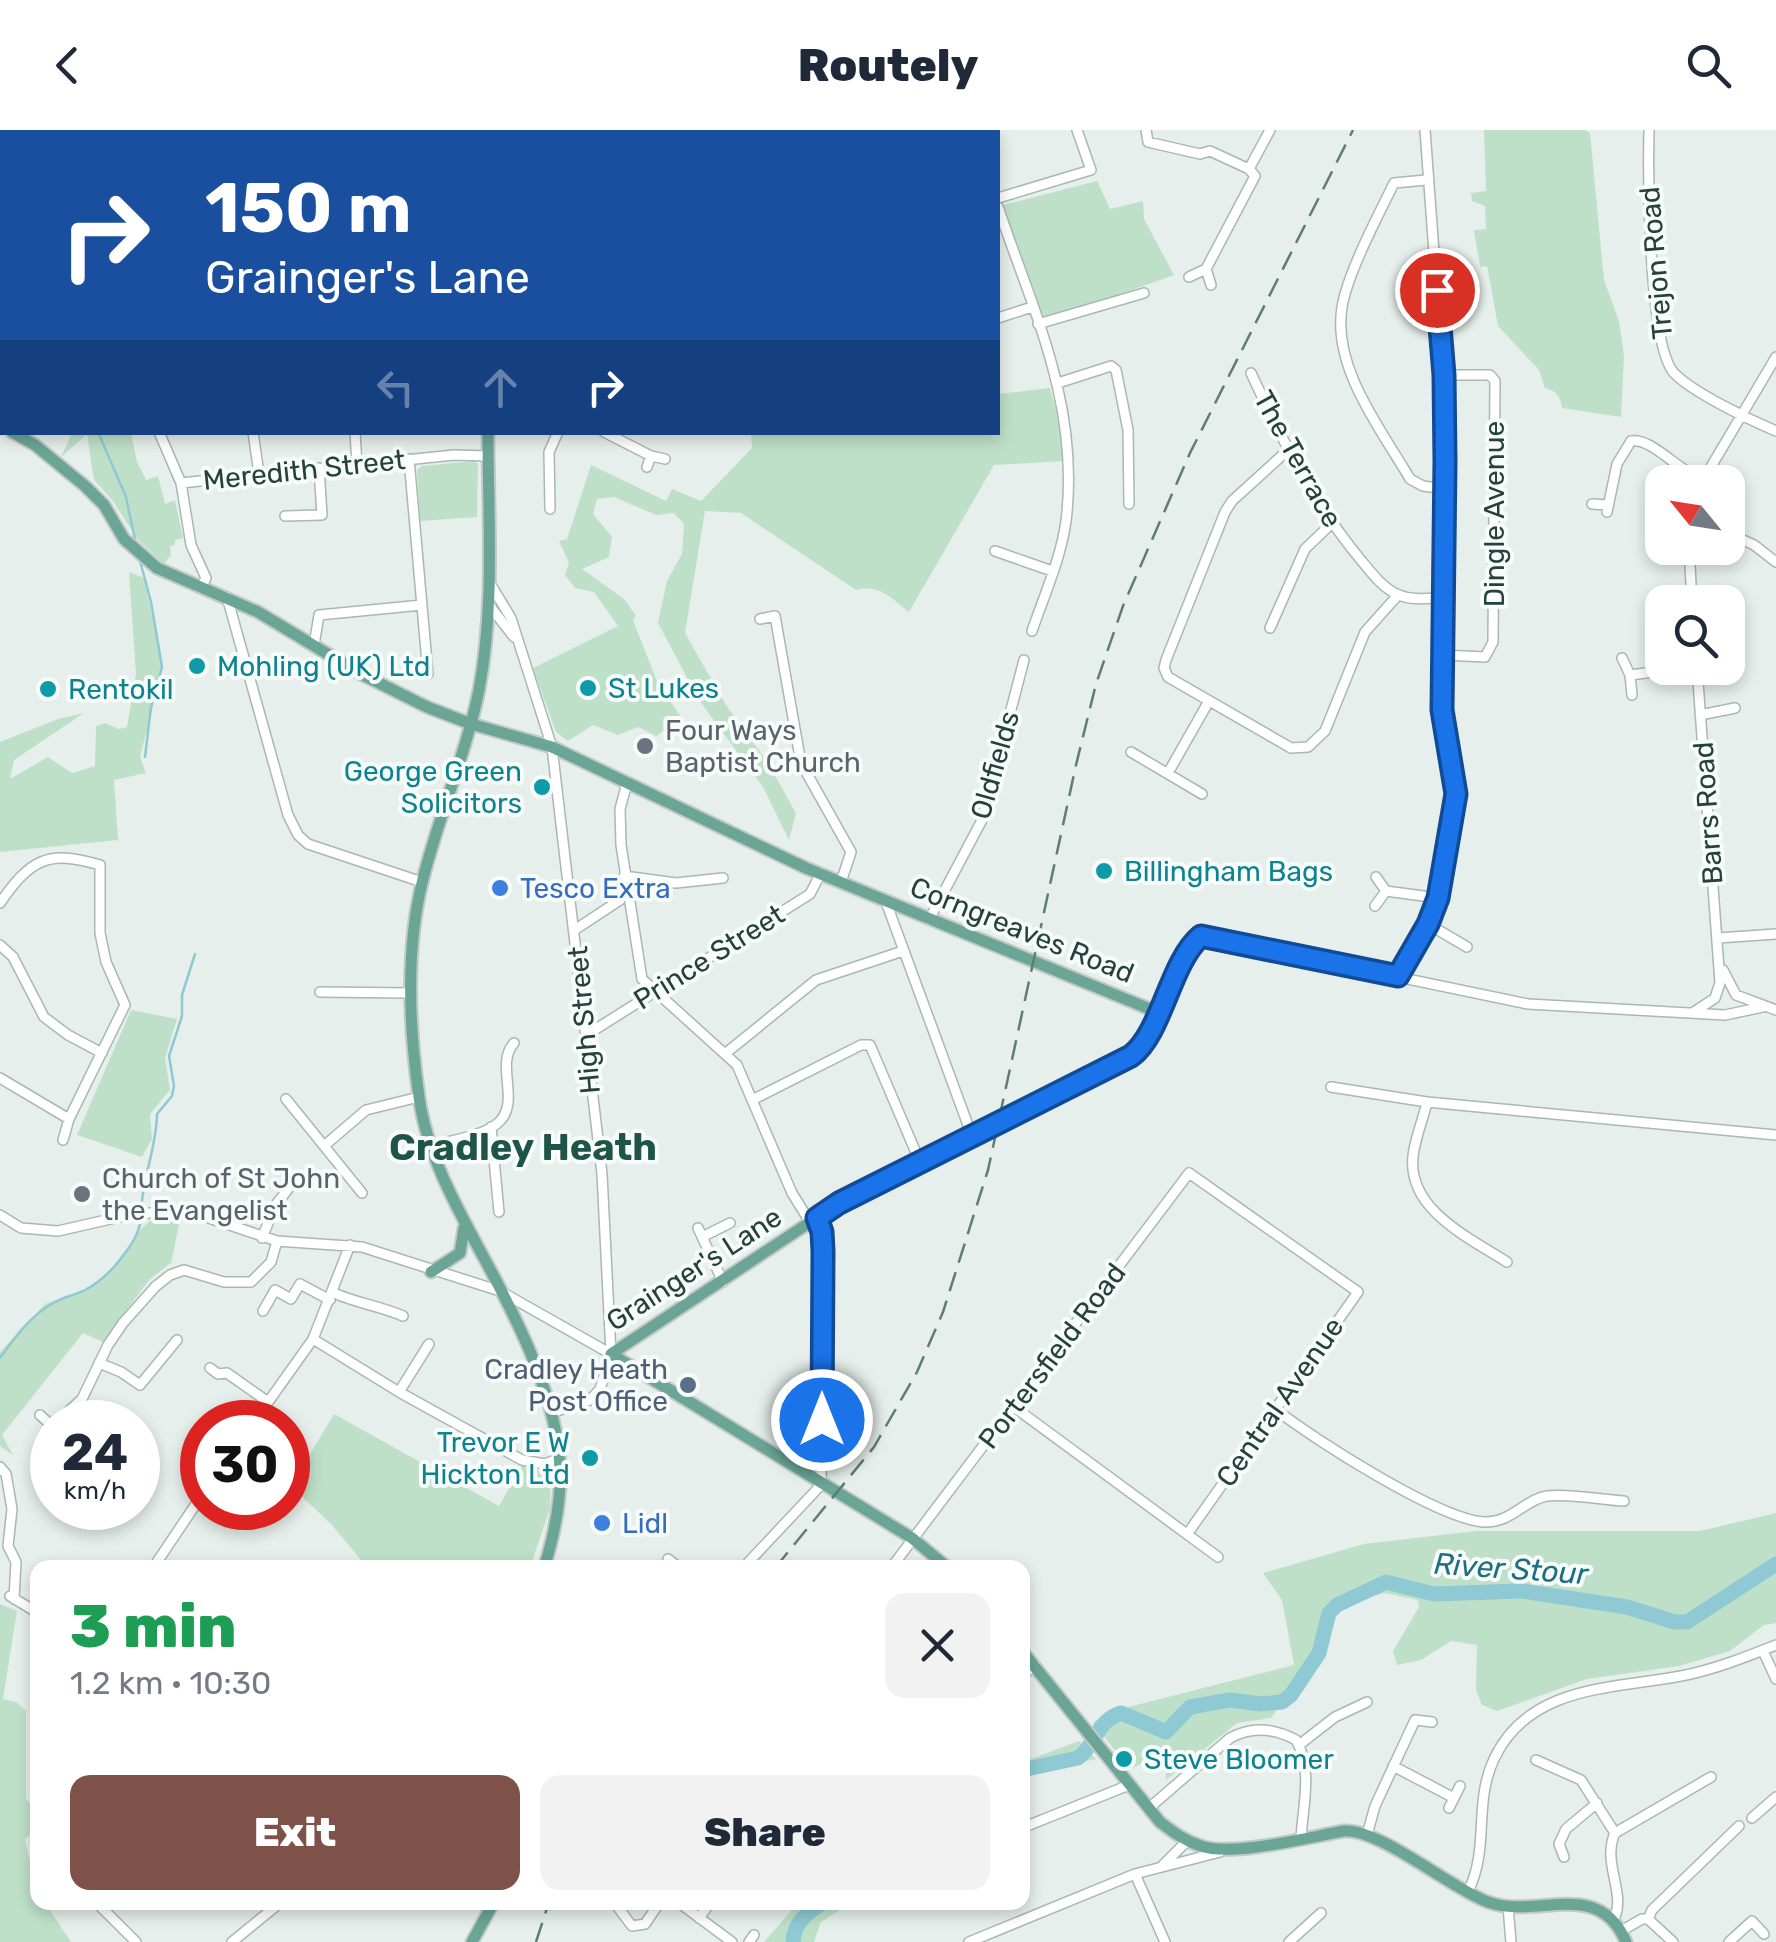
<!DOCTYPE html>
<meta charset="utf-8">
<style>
body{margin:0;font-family:Rubik,sans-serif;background:#f2f2f3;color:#1f2937;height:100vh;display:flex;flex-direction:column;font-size:38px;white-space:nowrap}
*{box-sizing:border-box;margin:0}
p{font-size:32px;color:#747a83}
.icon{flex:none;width:55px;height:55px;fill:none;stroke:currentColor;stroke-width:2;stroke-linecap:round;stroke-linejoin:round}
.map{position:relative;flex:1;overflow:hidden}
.side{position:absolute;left:30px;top:1430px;width:1000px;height:350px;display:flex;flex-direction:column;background:#fff;border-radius:20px;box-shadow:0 5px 15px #0003}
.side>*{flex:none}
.guide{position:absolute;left:0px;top:0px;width:1000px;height:305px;box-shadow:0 5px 15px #0003;background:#1a4fa0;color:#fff;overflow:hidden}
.needle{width:65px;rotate:300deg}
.controls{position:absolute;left:1645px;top:335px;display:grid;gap:20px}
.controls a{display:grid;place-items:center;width:100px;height:100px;border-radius:20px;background:#fff;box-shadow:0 5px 15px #0003;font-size:50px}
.speed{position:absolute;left:30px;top:1270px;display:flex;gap:20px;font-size:50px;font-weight:700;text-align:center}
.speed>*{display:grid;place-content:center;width:130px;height:130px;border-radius:50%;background:#fff;box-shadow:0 5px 15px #0003;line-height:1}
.speed small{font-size:25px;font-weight:400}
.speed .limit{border:15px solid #d22;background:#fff;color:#111}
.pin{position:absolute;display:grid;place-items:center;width:85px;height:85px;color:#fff;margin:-42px;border:5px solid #fff;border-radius:50%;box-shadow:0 2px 10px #0007}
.me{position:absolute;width:110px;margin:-55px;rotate:0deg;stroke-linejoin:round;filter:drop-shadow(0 0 8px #0008)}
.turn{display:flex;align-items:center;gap:35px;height:210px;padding:0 40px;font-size:45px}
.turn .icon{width:130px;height:130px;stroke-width:2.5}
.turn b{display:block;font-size:70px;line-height:85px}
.lanes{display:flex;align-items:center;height:95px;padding:0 40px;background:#0003;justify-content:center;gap:50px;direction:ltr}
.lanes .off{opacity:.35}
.round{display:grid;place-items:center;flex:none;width:105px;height:105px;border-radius:20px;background:#f2f2f3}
.overview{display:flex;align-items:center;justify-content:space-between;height:170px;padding:0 40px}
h1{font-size:60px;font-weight:800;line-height:75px;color:#1e9e55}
.button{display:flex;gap:20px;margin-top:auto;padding:20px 40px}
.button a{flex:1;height:115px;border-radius:20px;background:#7f5249;color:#fff;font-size:40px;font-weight:800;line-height:115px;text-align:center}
.button a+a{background:#f2f2f3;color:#1f2937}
header{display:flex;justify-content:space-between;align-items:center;height:130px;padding:0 40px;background:#fff;font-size:45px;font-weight:800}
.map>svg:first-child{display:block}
.green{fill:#bfe0c8}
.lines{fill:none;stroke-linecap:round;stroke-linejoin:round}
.stream{stroke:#8ec9d4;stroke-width:2.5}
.river{stroke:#8ec9d4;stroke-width:15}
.minor-casing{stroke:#a8b8b2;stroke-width:12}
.major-casing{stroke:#c2cac8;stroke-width:15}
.minor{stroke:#fff;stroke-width:9}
.major{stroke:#6aa596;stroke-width:11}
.rail{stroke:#5f7d75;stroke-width:2.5;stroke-dasharray:20 10;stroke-linecap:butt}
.route-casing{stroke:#114b97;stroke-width:25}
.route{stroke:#1a73e8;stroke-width:18}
.culture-dot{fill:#0f9aa8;stroke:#f7fbf9;stroke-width:4}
.worship-dot{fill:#6b7280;stroke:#f7fbf9;stroke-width:4}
.shop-dot{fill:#3f7fe0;stroke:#f7fbf9;stroke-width:4}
.service-dot{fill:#5c6f8a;stroke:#f7fbf9;stroke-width:4}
.labels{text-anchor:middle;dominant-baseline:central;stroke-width:8;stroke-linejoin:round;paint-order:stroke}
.street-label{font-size:28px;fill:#24423a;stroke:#f7fbf9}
.culture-label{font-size:28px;fill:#0d838f;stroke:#f7fbf9;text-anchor:start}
.worship-label{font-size:28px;fill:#5b616d;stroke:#f7fbf9;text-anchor:start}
.shop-label{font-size:28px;fill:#366cbe;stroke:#f7fbf9;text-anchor:start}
.service-label{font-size:28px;fill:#4e5e75;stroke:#f7fbf9;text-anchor:end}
.water-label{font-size:30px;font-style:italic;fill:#1c6f80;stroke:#f7fbf9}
.district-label{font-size:38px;font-weight:bold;fill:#1f5548;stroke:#f7fbf9}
</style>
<header><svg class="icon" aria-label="back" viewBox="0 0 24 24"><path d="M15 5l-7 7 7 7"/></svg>Routely<svg class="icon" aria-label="search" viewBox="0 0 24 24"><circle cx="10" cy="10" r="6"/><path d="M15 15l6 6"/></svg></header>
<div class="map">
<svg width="1776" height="1812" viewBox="0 0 1776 1812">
<rect width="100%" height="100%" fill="#e6efeb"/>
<path class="green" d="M1484,0H1585L1590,3L1604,150L1619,191L1624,226L1621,287L1562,278C1560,266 1557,261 1545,258L1539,240L1498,196L1487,136L1480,137L1474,100L1486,99L1485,76L1472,71L1471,63L1486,61Z
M1097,51L1110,79L1143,71L1144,89L1174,145L1047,190L1042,188L1003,75Z
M1050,258L1059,291L1064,331L994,335L909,482C891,468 879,454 856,460L741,383L705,381L685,503L726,575L768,633L796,683L789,710L763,657L699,570L658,493L667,451L682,424L684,394L674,383L656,385L614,367L597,369L593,384L612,407L609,427L582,439L624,469L636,486L633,490L658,554L682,588L656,606L638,597L618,605L593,595L568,611L556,602L533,538L618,496L594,462L575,458L565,445L569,433L559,411L567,409L591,335L666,371L672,359L701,371L752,318L751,303L998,302V264Z
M72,303H131L137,332L146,350L158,346L165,374L175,370L183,408L175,410V415L170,416L171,425L164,434L137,409L113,371L94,350L87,304L61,327Z
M474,331L478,334L477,387L420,391L417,340L422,336Z
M129,442L144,448L163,537L140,627L146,643L114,650L118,710L0,722V612L58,589L84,583L14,630L10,649L48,627L72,643L95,636L96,596L105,593L119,599L127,597L136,544Z
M131,880L177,889L165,928L170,960L150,984L152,1009L142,1027L77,1005Z
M153,1088L180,1090L171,1133L149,1150L103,1212L83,1203L2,1305L13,1325L0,1316V1222L45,1174L88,1159L110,1141L140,1100Z
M334,1284L499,1376L522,1335L548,1342L551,1344L550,1379L530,1437H367L331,1394L291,1356Z
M1776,1383V1493L1764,1495L1730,1521L1679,1536L1587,1549L1497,1581L1482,1575L1476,1560L1477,1515L1451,1511L1421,1530L1397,1535L1393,1521L1419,1477L1418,1470L1385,1463L1336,1476L1329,1483L1319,1523L1271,1588L1237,1593L1166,1650L1165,1631L1151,1629L1130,1639L1093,1593L1109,1582L1294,1535L1282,1470L1263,1443L1364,1414L1475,1401H1700Z
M0,1474L17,1481L3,1569L16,1572L26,1581V1669L38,1681L37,1700L25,1709C28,1731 38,1750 38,1772L45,1773L71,1812H0Z
M1079,1611L1096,1629L1023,1645V1632Z
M798,1773V1772L851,1773L821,1792L814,1812H764Z"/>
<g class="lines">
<path class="stream" d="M246,2L247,0
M98,302L126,367L136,414
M139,427L151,472L162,537L151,577L145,627
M141,1080C143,1047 157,1014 157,984L172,966L174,956L169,926L182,886V865L195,824
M0,1228C15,1207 32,1184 55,1172C64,1167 75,1165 85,1160C107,1149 139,1113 141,1088"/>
<path class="river" d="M1022,1640L1078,1628C1096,1615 1096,1591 1121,1583L1166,1602L1190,1577L1230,1570L1260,1574L1282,1572L1291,1565L1319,1523L1329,1483L1337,1475L1386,1452L1434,1464L1521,1461L1627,1477L1675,1492H1687L1776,1434
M793,1812C794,1792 808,1782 824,1772"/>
<defs>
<path id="minor" d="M337,0V2
M653,0L658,2
M1146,0L1148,12L1200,24L1210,21L1249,39L1255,46L1206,139
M1649,0C1648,43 1648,218 1675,244C1694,263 1750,290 1776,301
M42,2L43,0
M640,2L641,0
M768,2L769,0
M784,2L795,0
M1249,39L1270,0
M1426,50L1394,53C1378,86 1348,142 1342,177C1332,238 1381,299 1410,349L1423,356L1445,359
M0,52H2
M998,68L1091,40L1077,0
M998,77C1034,183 1080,276 1066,391C1061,428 1044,466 1032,501
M0,98L2,87
M1189,147L1206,139L1211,155
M998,188L1032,177
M1038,194L1144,163
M1251,243C1282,310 1313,372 1360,429C1371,442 1382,458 1399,465C1413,471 1430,468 1445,468
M1058,253L1111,236L1116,240L1128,300L1129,374
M159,302L181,353L191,415L206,448L201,458
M253,302L259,344
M355,302L357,335
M604,302L651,326
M1287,321L1232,371L1225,382L1166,530L1164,538L1168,547L1291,618L1308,617L1325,601L1365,502L1398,465
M409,329L428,544
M647,337L651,326L665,329
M1702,352L1776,227
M181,353L454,325L488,326
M1592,374L1608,375
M550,379L549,322L558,302
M1607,382L1617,334L1631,311C1651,307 1678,341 1703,350
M285,386L322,385L319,338
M1728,403L1754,415L1776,432
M1689,418L1692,472
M995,421L1052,441
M491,455L511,488L552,617L602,1044L611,1224L600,1259L590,1270L551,1283
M227,467L288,685L298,705L308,714L422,752
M489,475L514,507
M760,489L775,486L801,633L851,722L841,752
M1270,498L1305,419L1331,394
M314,515L319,485L422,475
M1443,525L1485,527L1493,512L1495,251L1490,245H1443
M1622,528L1630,545
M1632,565L1630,545L1685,538
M1700,585L1735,578
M1131,622L1202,664
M1168,643L1209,571
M627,653L620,679L621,715L642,849L737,935L792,1063L810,1092
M624,746L676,753L723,748
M1386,761L1438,768
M886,772L972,1006
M0,773C30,730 47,719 100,735V803L106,832L125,875L69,989L0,948
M1375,776L1386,761L1376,747
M929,790L982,690L1024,530
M1428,794L1467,817
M576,799L620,770
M1718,808L1776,804
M0,815L13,827L44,887L68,905L102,923
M1723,840L1736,865L1776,880
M1399,845L1428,794L1438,768L1446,710L1457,664L1442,591L1443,245L1425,0
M320,862L411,863
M1157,882L1189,820L1201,806L1528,874L1725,885L1763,877
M1694,882L1715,868L1720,853L1697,538
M588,904L810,764L821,743
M726,923L816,850L903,821
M1331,957L1427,972L1776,1005
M286,969L362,1063
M752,970L861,915H870L920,1032
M1427,972C1423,990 1415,1008 1413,1026C1407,1080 1470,1108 1507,1132
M491,997L499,1082
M63,1010L69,989
M324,1016L366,980L419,967
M431,1016C451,1010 486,1006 500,991C520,970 495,934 514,913
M0,1085L21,1098L58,1101L128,1085L172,1081L206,1087L277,1111L362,1117L500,1161L611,1224
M698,1098L723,1152
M702,1107L730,1093
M262,1108L275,1076L298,1046
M334,1163C356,1173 380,1176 403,1186
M263,1181L275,1160L291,1169L300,1154L330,1170
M313,1209L399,1262L522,1330L545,1334L560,1328
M99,1233L121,1242L140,1255L177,1210
M210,1238L218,1244L227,1243L268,1272
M399,1262L429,1214
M1014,1277L1218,1427
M1275,1279C1314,1309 1438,1389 1484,1392C1512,1393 1525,1369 1547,1366C1571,1363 1600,1370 1624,1371
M40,1285L52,1296
M57,1292L82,1269L108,1215L123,1193L156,1156L170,1145L184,1140L224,1152H251L271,1132L277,1111
M254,1292L313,1209L350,1115
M0,1337L6,1344L12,1379L8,1416L16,1432L14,1469
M668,1429L680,1438
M153,1438L202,1365
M743,1438L821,1355L823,1121L822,1102L817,1087
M891,1438L1189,1043L1358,1162L1188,1403
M10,1466L38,1483
M38,1513V1538
M1763,1521L1776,1549
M1022,1546L1035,1535
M1299,1615L1335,1587L1367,1572
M1536,1630L1581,1650L1615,1703
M1393,1636L1454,1668
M1149,1678L1230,1608C1252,1596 1274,1598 1296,1610C1313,1639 1303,1675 1301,1708
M1449,1678L1460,1656
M1752,1688L1776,1667
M1022,1698L1129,1655
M1367,1705L1375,1676L1415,1590L1432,1592
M1564,1727L1559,1714L1566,1699L1597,1673
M1163,1735L1187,1711
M1135,1744L1165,1812
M1468,1762C1490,1717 1473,1674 1494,1629C1529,1555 1612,1559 1681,1546C1713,1540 1746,1527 1776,1515
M96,1772L136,1812
M614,1772L632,1796L645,1794L660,1772
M678,1772L732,1812
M1508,1777L1511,1812
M699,1788L711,1772
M1648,1789L1652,1780L1739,1696
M1613,1791C1628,1765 1601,1733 1615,1703L1711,1647
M1621,1801L1642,1789H1648L1673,1812
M232,1812L281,1772
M749,1812L754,1805
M969,1812L1135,1744L1220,1722
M1289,1812L1321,1783
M1729,1812L1752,1791L1764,1804"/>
<path id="major" d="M452,0L453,2
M0,297L2,298
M12,302L35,315L85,356L104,375L124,409L157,438L258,482L361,544L427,577L471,594L552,617L806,738L1157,882L1144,912L1131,926L839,1073L611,1224
M488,302C488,388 495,475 479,560C466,624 439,685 423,749C405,819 409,897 419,967C427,1025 457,1078 484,1128C517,1189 559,1271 560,1341C561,1374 554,1406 544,1438
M431,1142L460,1123L464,1098
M611,1224L912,1408L948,1438
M1022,1521L1160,1692C1173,1702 1185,1711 1201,1716C1233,1727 1309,1707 1344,1701C1379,1698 1450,1758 1488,1772C1536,1790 1599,1747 1626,1812
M472,1812L494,1772"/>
</defs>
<use href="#minor" class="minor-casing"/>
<use href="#major" class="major-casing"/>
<use href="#minor" class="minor"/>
<use href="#major" class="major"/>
<path class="rail" d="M775,1438L874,1317L917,1242L943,1182L988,1040L1076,635L1096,554L1123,476L1190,323L1353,0
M536,1812L549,1772"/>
</g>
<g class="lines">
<defs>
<path id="route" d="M822,1290L823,1121L822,1102L817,1088L839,1073L1131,926C1162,903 1170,832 1201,806L1398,846L1428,794L1438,768L1456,664L1442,580L1445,332L1444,245L1437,160"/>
</defs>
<use href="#route" class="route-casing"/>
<use href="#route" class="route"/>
</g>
<g class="culture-dot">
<circle cx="197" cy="536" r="10"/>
<circle cx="588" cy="558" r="10"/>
<circle cx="48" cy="559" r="10"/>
<circle cx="542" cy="657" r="10"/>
<circle cx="1104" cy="741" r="10"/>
<circle cx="590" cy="1328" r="10"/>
<circle cx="1124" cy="1629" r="10"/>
</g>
<g class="worship-dot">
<circle cx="645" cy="616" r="10"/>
<circle cx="82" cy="1064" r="10"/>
</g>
<g class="shop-dot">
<circle cx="500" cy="758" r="10"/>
<circle cx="602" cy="1393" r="10"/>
</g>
<circle class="service-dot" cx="688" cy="1255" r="10"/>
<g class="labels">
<g class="street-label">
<text transform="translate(1656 133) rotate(-95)">Trejon Road</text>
<text transform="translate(1298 329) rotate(61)">The Terrace</text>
<text transform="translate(304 340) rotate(-6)">Meredith Street</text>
<text transform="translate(1494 384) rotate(-90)">Dingle Avenue</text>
<text transform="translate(995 635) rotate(-74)">Oldfields</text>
<text transform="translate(1708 683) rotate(-94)">Barrs Road</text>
<text transform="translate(1022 800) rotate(22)">Corngreaves Road</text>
<text transform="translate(709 827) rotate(-32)">Prince Street</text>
<text transform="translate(584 890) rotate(-95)">High Street</text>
<text transform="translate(694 1139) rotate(-33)">Grainger's Lane</text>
<text transform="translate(1052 1226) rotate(-53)">Portersfield Road</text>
<text transform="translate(1280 1272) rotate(-55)">Central Avenue</text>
</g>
<g class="culture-label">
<text x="217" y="536">Mohling (UK) Ltd</text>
<text x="608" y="558">St Lukes</text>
<text x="68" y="559">Rentokil</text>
<text x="522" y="641" text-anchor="end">George Green<tspan x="522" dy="32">Solicitors</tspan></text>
<text x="1124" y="741">Billingham Bags</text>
<text x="570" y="1312" text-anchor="end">Trevor E W<tspan x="570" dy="32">Hickton Ltd</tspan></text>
<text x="1144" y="1629">Steve Bloomer</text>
</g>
<g class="worship-label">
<text x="665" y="600">Four Ways<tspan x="665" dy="32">Baptist Church</tspan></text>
<text x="102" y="1048">Church of St John<tspan x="102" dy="32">the Evangelist</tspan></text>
</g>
<g class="shop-label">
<text x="520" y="758">Tesco Extra</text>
<text x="622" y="1393">Lidl</text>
</g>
<g class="service-label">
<text x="668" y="1239">Cradley Heath<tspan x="668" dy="32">Post Office</tspan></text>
</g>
<g class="water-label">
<text transform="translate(1511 1439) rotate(4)">River Stour</text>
</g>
<g class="district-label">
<text x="523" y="1017">Cradley Heath</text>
</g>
</g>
</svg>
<div class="controls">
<a><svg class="needle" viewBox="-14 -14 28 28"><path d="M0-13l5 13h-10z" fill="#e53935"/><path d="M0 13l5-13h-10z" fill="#747a83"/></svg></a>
<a><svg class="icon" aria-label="search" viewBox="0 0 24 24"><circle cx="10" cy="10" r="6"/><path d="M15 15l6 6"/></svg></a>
</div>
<div class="speed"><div>24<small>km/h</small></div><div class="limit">30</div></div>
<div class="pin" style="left:1437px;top:160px;background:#d93025"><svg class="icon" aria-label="arrive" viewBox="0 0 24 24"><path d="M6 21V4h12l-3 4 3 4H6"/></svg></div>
<svg class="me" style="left:822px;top:1290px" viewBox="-20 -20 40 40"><circle r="17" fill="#1a73e8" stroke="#fff" stroke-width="3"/><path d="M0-11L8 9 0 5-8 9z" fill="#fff"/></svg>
<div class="guide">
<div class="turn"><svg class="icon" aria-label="right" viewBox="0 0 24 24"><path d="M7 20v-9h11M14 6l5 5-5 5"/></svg><div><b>150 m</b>Grainger's Lane</div></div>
<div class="lanes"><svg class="icon off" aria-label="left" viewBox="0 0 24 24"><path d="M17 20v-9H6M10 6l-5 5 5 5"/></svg><svg class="icon off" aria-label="ahead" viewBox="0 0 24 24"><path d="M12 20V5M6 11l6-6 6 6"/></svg><svg class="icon" aria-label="right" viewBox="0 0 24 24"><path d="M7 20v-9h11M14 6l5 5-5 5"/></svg></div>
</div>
<section class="side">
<div class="overview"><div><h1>3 min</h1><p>1.2 km · 10:30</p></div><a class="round"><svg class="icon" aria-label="close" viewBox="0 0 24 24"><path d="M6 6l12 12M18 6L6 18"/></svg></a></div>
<div class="button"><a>Exit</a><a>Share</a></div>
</section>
</div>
